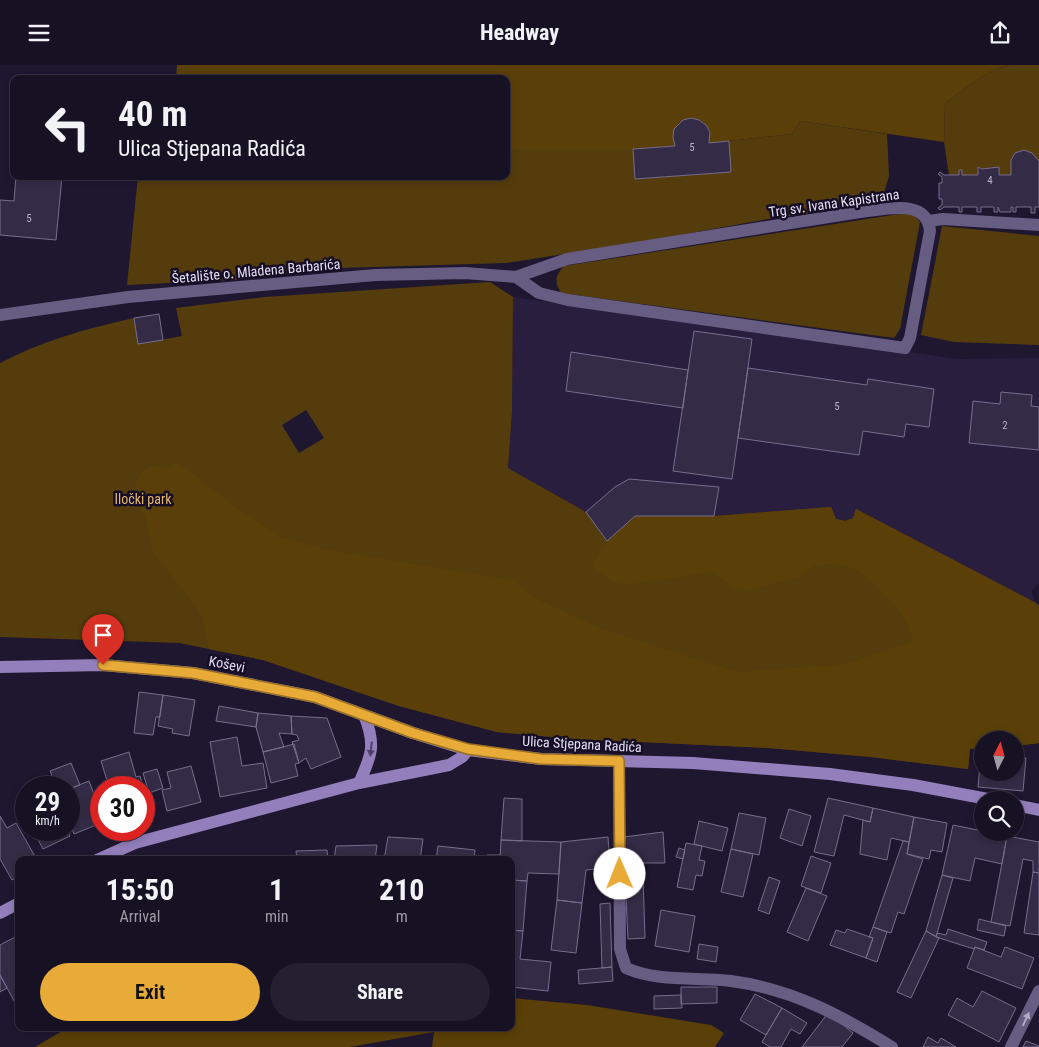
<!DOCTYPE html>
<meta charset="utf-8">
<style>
body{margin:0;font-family:"Roboto Condensed",sans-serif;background:#241f31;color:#f1f3f6;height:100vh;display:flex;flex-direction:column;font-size:19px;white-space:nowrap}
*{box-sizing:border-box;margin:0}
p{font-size:16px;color:#9e9da6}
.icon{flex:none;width:28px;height:28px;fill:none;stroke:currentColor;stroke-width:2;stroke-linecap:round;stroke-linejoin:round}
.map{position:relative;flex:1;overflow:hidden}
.panel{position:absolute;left:15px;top:791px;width:500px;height:175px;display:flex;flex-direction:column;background:#171124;border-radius:10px;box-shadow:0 2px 8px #0003,0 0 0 1px #363141}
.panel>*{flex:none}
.hud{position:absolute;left:10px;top:10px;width:500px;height:105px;border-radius:10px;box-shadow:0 2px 8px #0003,0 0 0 1px #363141;background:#171124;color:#f1f3f6;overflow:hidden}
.needle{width:32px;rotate:6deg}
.tools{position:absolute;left:974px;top:666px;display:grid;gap:10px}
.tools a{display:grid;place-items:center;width:50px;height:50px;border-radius:50%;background:#171124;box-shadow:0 2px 8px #0003,0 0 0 1px #363141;font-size:25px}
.speed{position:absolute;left:15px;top:711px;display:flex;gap:10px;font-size:25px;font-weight:700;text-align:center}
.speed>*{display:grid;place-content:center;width:65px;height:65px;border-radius:50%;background:#171124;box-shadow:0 2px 8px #0003,0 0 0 1px #363141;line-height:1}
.speed small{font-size:12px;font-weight:400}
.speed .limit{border:8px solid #d22;background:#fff;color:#111}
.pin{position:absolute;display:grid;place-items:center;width:42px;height:42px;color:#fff;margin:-51px -21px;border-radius:50% 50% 50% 0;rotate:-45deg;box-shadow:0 0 5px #0007}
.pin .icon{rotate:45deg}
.me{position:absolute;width:55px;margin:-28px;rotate:359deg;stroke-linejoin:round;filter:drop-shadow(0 0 4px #0008)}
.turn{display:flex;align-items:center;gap:18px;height:105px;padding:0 25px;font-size:22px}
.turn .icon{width:65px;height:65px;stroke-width:2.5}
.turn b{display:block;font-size:35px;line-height:42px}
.eta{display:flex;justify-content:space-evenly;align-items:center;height:85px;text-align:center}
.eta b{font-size:30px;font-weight:700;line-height:35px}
.action{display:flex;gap:10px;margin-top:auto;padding:10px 25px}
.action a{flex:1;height:58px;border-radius:30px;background:#e8ab37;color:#111;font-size:20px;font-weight:700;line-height:58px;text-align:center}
.action a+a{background:#241f31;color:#f1f3f6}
header{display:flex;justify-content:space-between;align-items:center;height:65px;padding:0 25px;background:#171124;font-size:22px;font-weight:700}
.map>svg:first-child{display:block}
.built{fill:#291e3e}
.green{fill:#543c0d;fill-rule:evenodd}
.forest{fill:#5a3f08}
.building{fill:#342c46;stroke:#776d8c}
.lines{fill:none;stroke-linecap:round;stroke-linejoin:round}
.lane{stroke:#675c82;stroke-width:12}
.street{stroke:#675c82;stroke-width:12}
.secondary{stroke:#937fbc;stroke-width:12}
.oneway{fill:#4e406a}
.oneway2{fill:#b1aac4}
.route-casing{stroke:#976f24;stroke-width:12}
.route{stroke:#e8ab37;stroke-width:9}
.labels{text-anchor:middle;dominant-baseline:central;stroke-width:5;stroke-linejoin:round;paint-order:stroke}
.number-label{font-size:11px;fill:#b7b2c6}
.street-label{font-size:14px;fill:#e3def0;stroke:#160d26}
.park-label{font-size:14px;fill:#e4b76d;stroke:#160d26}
</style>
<header><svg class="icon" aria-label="menu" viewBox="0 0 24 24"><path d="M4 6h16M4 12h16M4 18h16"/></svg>Headway<svg class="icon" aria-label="share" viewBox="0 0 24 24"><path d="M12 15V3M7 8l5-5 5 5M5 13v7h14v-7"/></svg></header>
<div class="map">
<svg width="1039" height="982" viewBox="0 0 1039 982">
<rect width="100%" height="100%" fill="#1f1730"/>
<path class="built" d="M513,232L958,294L1039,293V518L1031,526L1036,538L856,444L853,453L845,456L836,454L831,443L714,451H635L607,476L586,447L508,403L512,347Z"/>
<path class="green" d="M1009,0H1039V96C1029,90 1032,83 1015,88L1011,95V110H999V102L982,104L978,102V110H962V105H959V110H949L944,77L945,38C964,25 986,5 1009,0Z
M800,56L887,69L889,111L881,138L768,154L635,178L506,198L338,203L233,215L127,220L138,111H506V84H633L635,114L730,107L729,76L792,69Z
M906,148L915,151L920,157L900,264L894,273L561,228C554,216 555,211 564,201Z
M942,161L1039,171V280L954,277L921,270Z
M490,217L513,232L512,347L508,403L586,447L607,476L635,451H714L831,442L836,454L845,456L853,453L856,444L1036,538L1039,541V678L1015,681V675H982V683L970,684L968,704L871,692L769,683L575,674L497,667L399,641L263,595L179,578L0,572V298C42,276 88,263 134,253L139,279L182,271L176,243L265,232ZM306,345L324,373L299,388L282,360Z"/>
<path class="forest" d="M177,0H1009C986,5 964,25 945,38L944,77L800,56L792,69L709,78C718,47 665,43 675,81L634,84H506V14H176Z
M176,396L233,440L283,473L329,485L513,515L538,535L603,564L737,607L846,599L913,576L908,560L896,542L872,517L853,503L831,499L815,501L799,512L749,525L732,523L713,507L626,520L612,516L591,501L607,476L635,451H714L831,442L836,454L845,456L853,453L856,444L1036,538L1039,541V678L1015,681V675H982V683L970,684L968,704L871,692L769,683L575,674L497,667L399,641L263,595L209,584L203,555L194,539L153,487L146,454L136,437L133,425L142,406L155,400L166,404Z
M511,933L587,940L711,960L724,968L715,982H432L434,967L350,982H35L69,962H511Z"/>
<path class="building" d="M691,53L699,55L706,60L710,67L709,78L729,76L731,107L635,114L633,84L675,81L673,72L674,64L683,55Z
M1024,85L1032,88L1039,96V142H1035V148H1031V142H1016V147H1013V142H1011V147H1000L998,142V147H994V142H981V147H977V142H962V147H959V142H944L940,145L938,143L942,140V134H939V118H942V112L938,109L940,107L944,110H959V105H962V110H978V102L982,104L999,102V110H1011V95L1015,88Z
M16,111H62L56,175L0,170V135L14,136Z
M159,249L163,275L138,279L134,253Z
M694,266L752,274L732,414L673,406Z
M571,287L688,305L683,343L566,326Z
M748,303L867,320L868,314L934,324L929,362L906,359L904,372L863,366L859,390L738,373Z
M1001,327L1032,330L1031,341L1039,342V385L969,378L973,336L1000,339Z
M629,414L719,422L714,451H635L607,476L586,447L615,422Z
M139,627L163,630L160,652H156L153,670L134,668Z
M163,630L195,635L189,671L172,668L173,664L158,661Z
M219,641L258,648L256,662L216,656Z
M258,648L291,651L292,669L279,668L284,682L263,687L256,662Z
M291,651L327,653L341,692L311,704L306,693L299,698L292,677L299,675L297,670L292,669Z
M237,672L242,701L263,698L267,723L220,732L210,677Z
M294,679L299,698L295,699L298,711L271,718L263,687Z
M129,687L136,712L140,711L143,722H109L101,696Z
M981,688L982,708H1015V692L1026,693L1023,726L978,722Z
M71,698L80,720L69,724L57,722L50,706Z
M191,701L201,737L167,746L162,725L171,723L167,707Z
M157,704L163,723L149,728L143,708Z
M89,716L101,748V758L74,769L69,756V724Z
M144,724L152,751L144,754Z
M504,733L522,734V776L501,775Z
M828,733L873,743L870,757L844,750L834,791L814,787Z
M873,743L914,752L909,777L891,773L887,795L860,789L863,755L870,757Z
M789,744L811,751L802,781L780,773Z
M739,748L766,753L759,790L731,784Z
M0,751L7,763L16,758L37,795H19V811L12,815L0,794Z
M914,752L947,758L942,787L931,785L929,794L907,789Z
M699,756L728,763L722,786L694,779Z
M953,760L1007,771L1002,799L975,793L970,816L942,810Z
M33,765H67L70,771L43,784Z
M663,767L665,798H643V811L625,812L624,772Z
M1007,771L1039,777V808L1033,807V796L1023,794L1010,861L991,857Z
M388,772L423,774L420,795H384Z
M608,772L610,803L586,805L582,838L557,835L561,777Z
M501,775L561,777L559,809L528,808L527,816L511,815V795H500Z
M903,776L909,777L907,789L923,794L904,849L898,847L891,868L873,862Z
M686,778L702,781L699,795L705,796L702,811L696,810L693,825L677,822Z
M377,780L375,795H334L336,781Z
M438,781L475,785L474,795H436Z
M679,783L685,785L683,794L676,792Z
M731,784L753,789L743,832L721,827Z
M327,785L328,795H297L296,786Z
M487,790H501L500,795H487Z
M811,791L831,798L821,828L801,821Z
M1033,807L1039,808V870L1024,868Z
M942,810L953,813L936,872L926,866Z
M643,811L645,873L628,874L625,812Z
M769,812L780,816L769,849L758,845Z
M511,815L527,816L523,866L511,865Z
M806,823L827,831L808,876L787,867Z
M557,835L582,838L576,888L551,885Z
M610,838L612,902L602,903L600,839Z
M661,845L695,851L689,887L655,881Z
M979,854L1006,861L1004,871L977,865Z
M873,862L887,867L877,897L866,893L873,873L869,872Z
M847,864L873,873L866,893L830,880L836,865L845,868Z
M948,864L987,877L984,885L975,882L974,884L936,872L937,868L946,870Z
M511,865L523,866L520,894L551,897L548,926L511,922Z
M926,866L939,873L911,933L897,927Z
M19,870V945L0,910V880Z
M699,879L718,882L716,897L697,894Z
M975,882L1001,892L1005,882L1034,893L1022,924L967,903Z
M612,902L613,916L579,919L578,905Z
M0,910L7,923L0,927Z
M681,922H717V938L681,939Z
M982,926L1016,943L999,977L948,950L957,933L973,942Z
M755,929L782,943L766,970L740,955Z
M681,930L682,943L654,944V931Z
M782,943L807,958L800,969L791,964L781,982H770L762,977Z
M828,948L853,968L842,982H802Z
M928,972L938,978L941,973L956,982H923Z
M1026,976L1039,981V982H1023Z"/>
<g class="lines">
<path class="lane" d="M929,156L943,154L1039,160"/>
<path class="street" d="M0,250L128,232L375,210L465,208L516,212L567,194L860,147C884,145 927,132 930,166L910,273L905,283L568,235L539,228L516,212
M619,696L620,884L626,903C657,917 697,912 731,916C792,924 840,950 892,982
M1011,982L1039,926"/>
<path class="secondary" d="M0,602L103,600L193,608L315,632L413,668L468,685L541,694L693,698L830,709L913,720L993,735
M359,718C372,690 376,679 364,650
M1015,740L1039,745
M97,795L135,778L359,718L449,700L462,692L468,685
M0,848L19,838"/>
</g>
<defs><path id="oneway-solid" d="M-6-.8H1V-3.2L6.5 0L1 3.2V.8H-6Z" transform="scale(1.25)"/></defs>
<use class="oneway" href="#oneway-solid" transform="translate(371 684) rotate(97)"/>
<use class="oneway2" href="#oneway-solid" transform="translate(1026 954) rotate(-65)"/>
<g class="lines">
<defs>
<path id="route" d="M103,600L193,608L315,632L413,668L468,684L541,694L619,696L620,809"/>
</defs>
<use href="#route" class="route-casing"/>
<use href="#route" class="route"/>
</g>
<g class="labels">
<g class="number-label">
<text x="692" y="82">5</text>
<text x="990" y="115">4</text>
<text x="29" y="153">5</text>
<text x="837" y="341">5</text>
<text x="1005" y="360">2</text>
</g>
<g class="street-label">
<text transform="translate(834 138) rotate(-8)">Trg sv. Ivana Kapistrana</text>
<text transform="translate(256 206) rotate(-5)">Šetalište o. Mladena Barbarića</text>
<text transform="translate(227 599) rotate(11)">Koševi</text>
<text transform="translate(582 679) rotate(3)">Ulica Stjepana Radića</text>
</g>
<g class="park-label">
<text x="143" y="434">Iločki park</text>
</g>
</g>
</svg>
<div class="tools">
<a><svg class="needle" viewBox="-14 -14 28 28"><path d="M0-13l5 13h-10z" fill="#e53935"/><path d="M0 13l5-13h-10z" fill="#9e9da6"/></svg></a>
<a><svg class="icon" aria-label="search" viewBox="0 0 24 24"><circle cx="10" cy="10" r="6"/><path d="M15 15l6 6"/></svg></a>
</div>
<div class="speed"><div>29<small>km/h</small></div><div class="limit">30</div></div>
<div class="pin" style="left:103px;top:600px;background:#d93025"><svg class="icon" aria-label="arrive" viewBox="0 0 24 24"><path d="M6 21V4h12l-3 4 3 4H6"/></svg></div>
<svg class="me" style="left:620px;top:809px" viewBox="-20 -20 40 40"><circle r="19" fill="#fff"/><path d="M0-13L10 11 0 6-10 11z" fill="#e8ab37"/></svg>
<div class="hud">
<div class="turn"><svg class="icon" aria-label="left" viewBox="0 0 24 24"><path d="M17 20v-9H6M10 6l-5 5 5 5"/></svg><div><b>40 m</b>Ulica Stjepana Radića</div></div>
</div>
<section class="panel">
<div class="eta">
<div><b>15:50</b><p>Arrival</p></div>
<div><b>1</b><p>min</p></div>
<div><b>210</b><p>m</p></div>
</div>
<div class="action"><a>Exit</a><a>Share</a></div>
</section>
</div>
